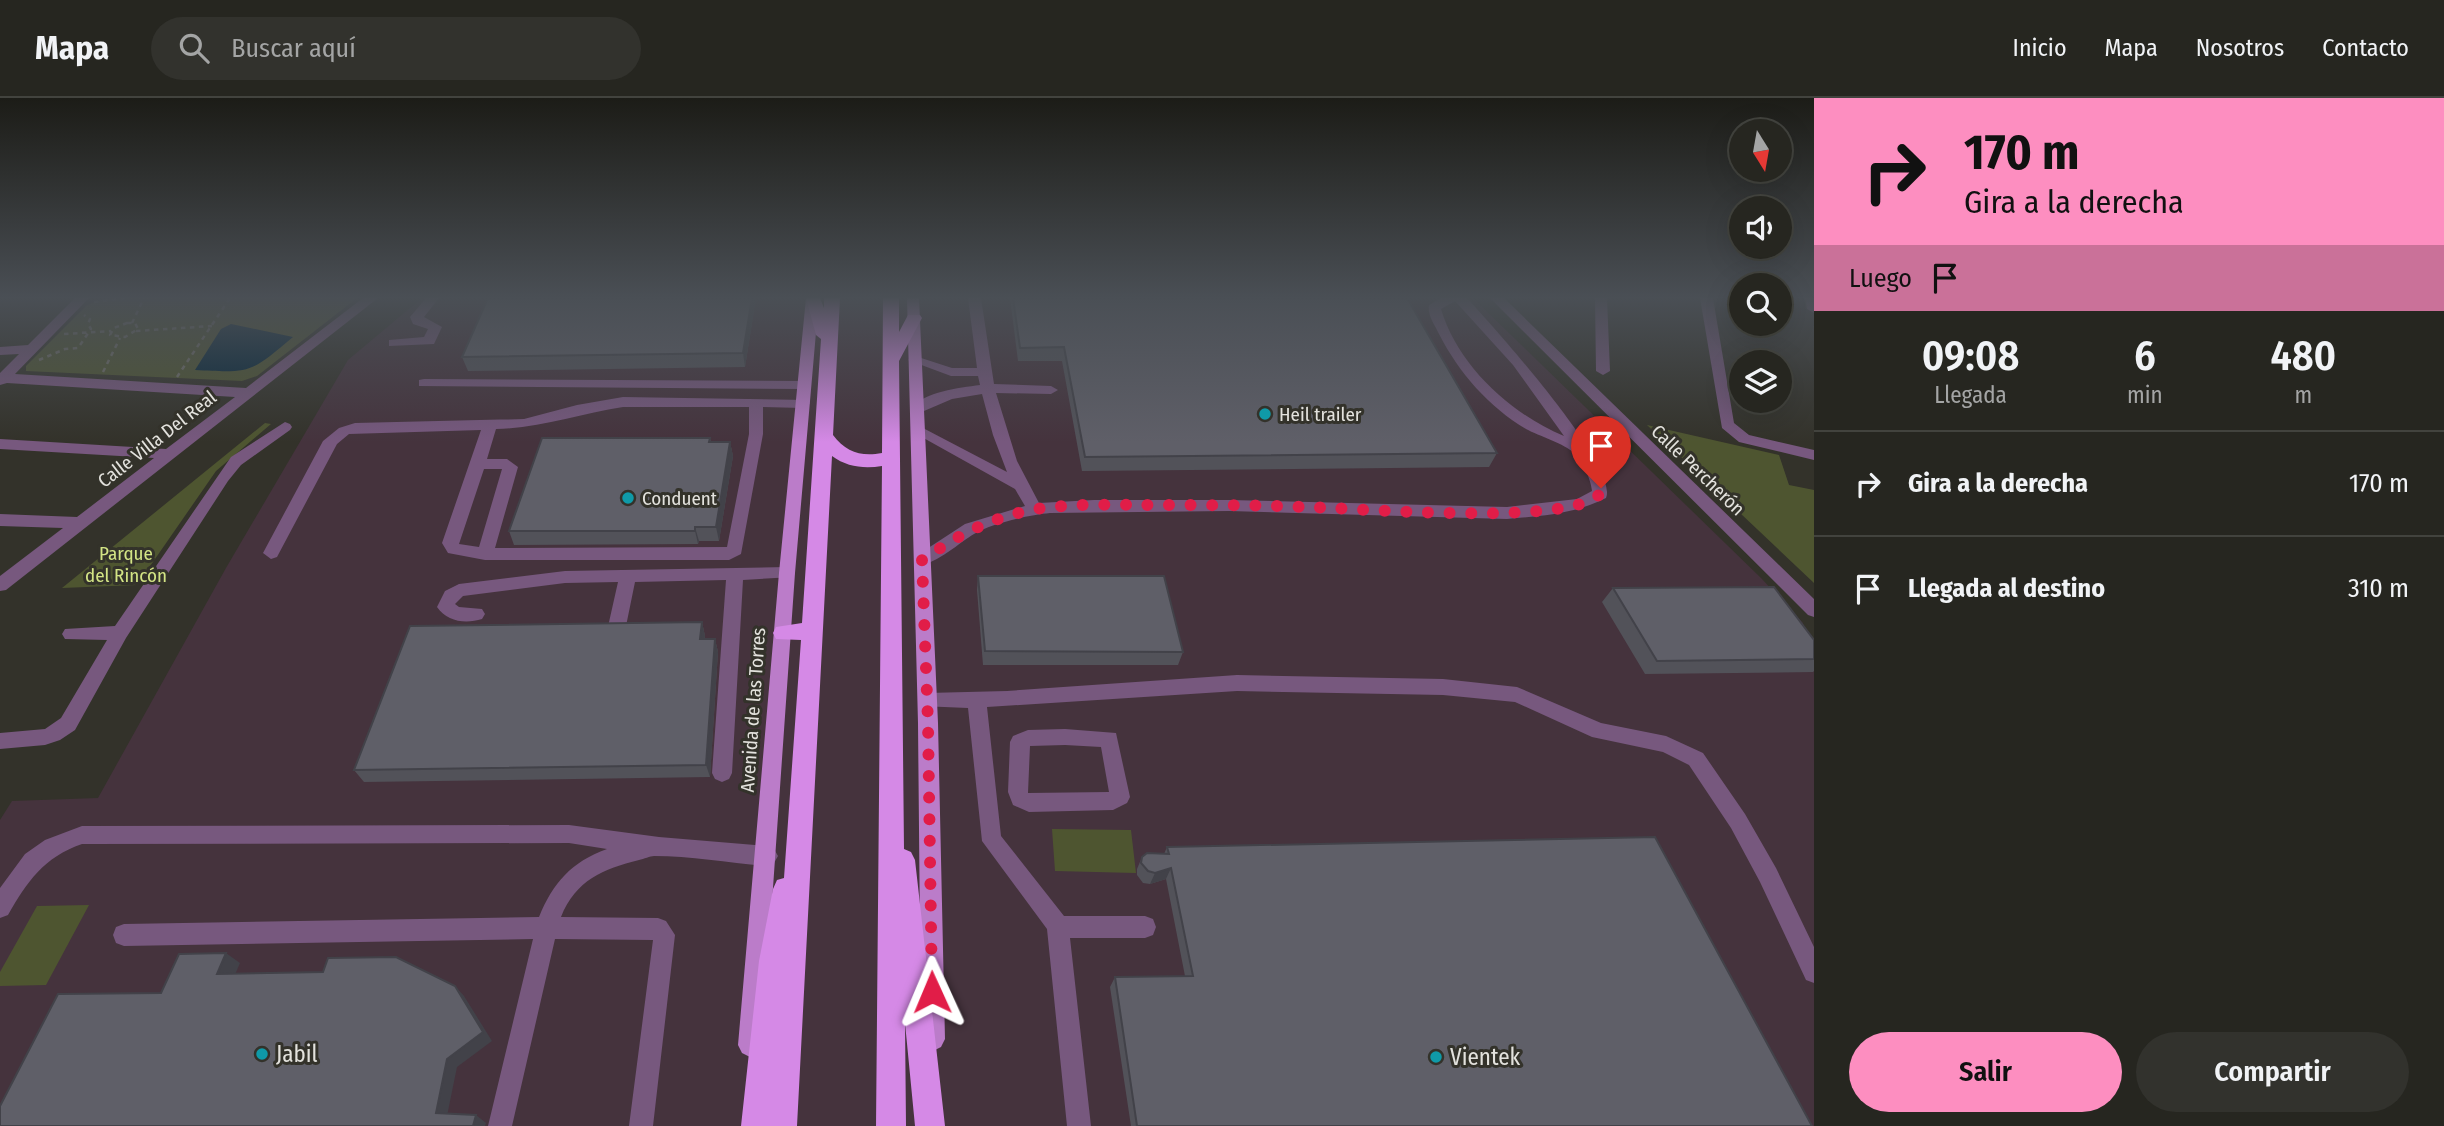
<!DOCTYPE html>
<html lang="es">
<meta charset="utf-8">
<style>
body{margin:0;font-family:"Fira Sans Condensed",sans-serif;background:#32322d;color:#f1f3f6;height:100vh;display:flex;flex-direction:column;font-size:26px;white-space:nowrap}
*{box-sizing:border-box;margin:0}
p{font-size:23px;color:#a4a5a5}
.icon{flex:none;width:38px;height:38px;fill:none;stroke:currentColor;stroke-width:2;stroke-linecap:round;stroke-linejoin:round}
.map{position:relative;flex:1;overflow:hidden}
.details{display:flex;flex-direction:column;background:#262620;width:630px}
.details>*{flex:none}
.top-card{background:#fd8ec0;color:#111;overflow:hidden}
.needle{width:46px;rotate:169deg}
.fabs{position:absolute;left:1729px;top:21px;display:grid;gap:14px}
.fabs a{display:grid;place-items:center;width:63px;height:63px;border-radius:50%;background:#262620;box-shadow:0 7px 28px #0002,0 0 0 2px #42433e;font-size:35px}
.pin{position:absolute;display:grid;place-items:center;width:60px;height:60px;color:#fff;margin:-72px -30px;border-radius:50% 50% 50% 0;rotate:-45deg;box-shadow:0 0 7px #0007}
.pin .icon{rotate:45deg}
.me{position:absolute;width:77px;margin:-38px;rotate:359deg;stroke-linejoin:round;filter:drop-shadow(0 0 5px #0008)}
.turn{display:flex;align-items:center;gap:24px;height:147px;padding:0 35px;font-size:32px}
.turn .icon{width:91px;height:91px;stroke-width:2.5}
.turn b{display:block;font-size:49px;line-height:60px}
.then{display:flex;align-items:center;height:66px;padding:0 35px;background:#0003;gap:14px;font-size:26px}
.eta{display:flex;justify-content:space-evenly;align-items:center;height:119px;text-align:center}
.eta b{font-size:42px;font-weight:600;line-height:49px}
.primary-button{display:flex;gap:14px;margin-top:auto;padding:14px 35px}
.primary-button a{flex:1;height:80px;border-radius:42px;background:#fd8ec0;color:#111;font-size:28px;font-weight:600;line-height:80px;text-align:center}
.primary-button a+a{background:#32322d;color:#f1f3f6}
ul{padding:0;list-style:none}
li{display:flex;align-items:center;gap:21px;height:105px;padding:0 35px;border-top:2px solid #42433e}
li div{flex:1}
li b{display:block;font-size:26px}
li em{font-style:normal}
header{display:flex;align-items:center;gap:42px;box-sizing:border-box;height:98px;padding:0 35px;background:#262620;border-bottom:2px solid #42433e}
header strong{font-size:33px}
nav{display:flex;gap:38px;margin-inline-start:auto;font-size:24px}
.search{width:490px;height:63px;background:#32322d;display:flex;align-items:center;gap:18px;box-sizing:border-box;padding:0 24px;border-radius:38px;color:#a4a5a5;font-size:26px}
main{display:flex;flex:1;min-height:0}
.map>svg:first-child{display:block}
.industrial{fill:#45333d}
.green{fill:#4e5530}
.water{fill:#02253a}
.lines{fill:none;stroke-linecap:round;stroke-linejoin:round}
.path{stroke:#72716a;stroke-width:2.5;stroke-dasharray:4.5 4.5;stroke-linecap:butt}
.minor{fill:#77587e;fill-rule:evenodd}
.major{fill:#bb7cc9;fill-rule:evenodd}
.highway{fill:#d589e6;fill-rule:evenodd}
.wall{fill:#525259}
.shaded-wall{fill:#424249}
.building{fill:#5f5f68;stroke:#424249;stroke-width:2}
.route{stroke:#e11d48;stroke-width:12;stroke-dasharray:0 21.6}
.culture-dot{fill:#0f9aa8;stroke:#33322a;stroke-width:2.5}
.labels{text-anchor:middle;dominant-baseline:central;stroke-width:6;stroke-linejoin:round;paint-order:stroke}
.poi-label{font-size:19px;fill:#e3e2dd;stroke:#33322a;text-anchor:start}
.street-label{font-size:19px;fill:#e3e2dd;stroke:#33322a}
.park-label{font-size:19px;fill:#d3e485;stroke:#33322a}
.near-poi-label{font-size:23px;fill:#e3e2dd;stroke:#33322a;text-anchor:start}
</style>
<header>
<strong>Mapa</strong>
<div class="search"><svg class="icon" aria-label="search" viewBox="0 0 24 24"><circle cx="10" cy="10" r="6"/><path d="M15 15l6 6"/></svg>Buscar aquí</div>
<nav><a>Inicio</a><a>Mapa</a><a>Nosotros</a><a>Contacto</a></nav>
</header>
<main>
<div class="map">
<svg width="1814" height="1028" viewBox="0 0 1814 1028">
<rect width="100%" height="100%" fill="#33322a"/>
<path class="industrial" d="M422,200H1473L1761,480L1803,525L1814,570V1028H0V722L12,703L98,700L226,470L348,262Z"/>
<path class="green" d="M126,200H357L257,278L242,283L26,273V268L87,207L101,202Z
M265,325L271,326L216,373L137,487L62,490Z
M1647,327L1779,357L1789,387L1814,392V485Z
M1052,731L1131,732L1136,775L1055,773Z
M89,807L46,887L0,888V874L37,808Z"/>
<path class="water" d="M231,226L293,239C250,275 252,275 195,272L221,231Z"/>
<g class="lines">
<path class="path" d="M94,204L126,200
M127,225H135L138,231L125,239L110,237L114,230Z
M132,225L144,200
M136,233L212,228
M64,236L111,233
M39,262L65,251L78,250L91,231L88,226L90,221L84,217
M103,274L120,240
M177,279L230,200"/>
<path class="minor" d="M75,200H89L15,276L246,290L363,200H378L6,492L0,493V478L63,430L0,428V416L77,419L154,360L0,351V341L166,351L235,299L7,285L0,287V275L19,256L0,257V249L28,247Z
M426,200H439L424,219L442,229L434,246L389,248V242L424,239L428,231L413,226L410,219Z
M968,200H981L994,286L1051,288L1058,292L1051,296L996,295L1017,363L1039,405L1094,402H1229L1507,409L1577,401L1592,393C1591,382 1583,363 1574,355C1565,346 1539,338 1526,331C1489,309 1459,275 1439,236C1435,227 1427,217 1429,207L1441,200H1467C1492,227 1620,369 1606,400C1574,416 1542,418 1507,421L1229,413L1050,415C1029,417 992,425 974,436C960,444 931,471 916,466L914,462L916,458L965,426L1025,408L1015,391L911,333L918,328L923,330L1007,374L993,337L982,296L952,301L917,316L910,311C926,293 958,290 980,287L978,278H951L908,262L915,258L952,270H977ZM1455,203L1513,267L1564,338C1511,316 1458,268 1441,211Z
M1490,200H1504L1814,501V519L1808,517Z
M1595,200H1607L1610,273L1603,277L1596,273Z
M1700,200H1713L1734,325L1749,337L1814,352V362L1739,344L1722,330Z
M1805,200H1814V215L1807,211Z
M424,281L804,283L811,287L804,291L419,288V282Z
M623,299L808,302L810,305L808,308L803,310L763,309V336L741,456L729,462H485L448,455L442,445L481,332L349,336L337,346L277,459L271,461L263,455L323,343L339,330L355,325L524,321L577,307ZM623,309H749V336L727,449L495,450L518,369L507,361H487L496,331C539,330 580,316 623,309ZM484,371H502L479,449L459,446Z
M285,324L290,326L292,329L290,332L241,367L228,383L126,540L75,632L60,642L45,647L0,651V635L45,631L61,620L107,542L65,541L62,536L65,531L115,528L231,359Z
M787,469L795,475L793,479L743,482L732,675L729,681L722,684L715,681L712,675L726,482L635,484L625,533L622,538H610L607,533L618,484L565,485L463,498L455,506L459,509L482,511L485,516L482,521C466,526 447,524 437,509L445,493L459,486L565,473Z
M1237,577L1443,581L1517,589L1601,625L1666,638L1703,655L1745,716L1776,770L1814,849V885L1806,882L1760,784L1731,730L1689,667L1663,654L1592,639L1515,604L1443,597L1237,593L987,609L1001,738L1064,818H1145L1153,821L1156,829L1153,837L1145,840H1070L1091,1028H1067L1047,831L982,743L968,610L920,608L918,603L920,598L927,595L1007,593Z
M1065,631L1116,635L1130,699L1127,705L1113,712L1029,714L1013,707L1008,694L1010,644L1013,638L1028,632ZM1065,647L1101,649L1109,694L1028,695L1030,648Z
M569,727L659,739L767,748L774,751L778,758L774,765L767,768C730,765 691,758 654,758C650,758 644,761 639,762C603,771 576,782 561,819L658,820L666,823L675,837L653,1028H629L653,842L555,841L512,1028H488L533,841L124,848L116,845L113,837L116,829L124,826L539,819C553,785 571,764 607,751L569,745L82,746C44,759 27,784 8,817L0,820V790L25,756L45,742L82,728Z"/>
<path class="major" d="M806,200H819L795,475L762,947L758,955L750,959L742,955L738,947L779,475Z
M907,200H919L938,625L945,941L941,949L933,953L925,949L921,941L918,625Z"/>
<path class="highway" d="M806,200H820L824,210V200H840L833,337C846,354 861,359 882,355L883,200H899V234L908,217H920L922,220L899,263L904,751L911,754L915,762L945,1028H915L905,925L906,1028H876L882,368C864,371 847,369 832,358L797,1028H741L759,863L773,791L777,782L784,780L801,542L776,541L773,535L776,529L802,525L821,241L816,237Z"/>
</g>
<path class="wall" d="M756,200L745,269L468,273L462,259Z
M1010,200H1407L1497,355L1489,369L1082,373L1062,263H1018Z
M710,340L711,344H730L733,358L719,443H699L698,446L514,447L509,433Z
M978,478L1183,554L1178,567H983L977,492Z
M1613,490L1814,561V573L1813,574L1645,576L1602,504Z
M702,524L705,538V541H715L718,554L710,679L364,684L354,672Z
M1167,749L1812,1028H1131L1110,889L1115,879L1185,878L1166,781L1150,786L1143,785L1137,777V771L1142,759L1164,756Z"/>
<path class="shaded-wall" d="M752,200H756L745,269L743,255Z
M730,344L733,358L719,443L716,429Z
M695,429L699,443L698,446L695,433Z
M702,524L705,538L703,554L700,541Z
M715,541L718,554L710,679L706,667Z
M1171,770L1166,781L1150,786L1155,775Z
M226,855L240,865L231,886L217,876Z
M455,888L464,898L492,943L457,969L446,1023L436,1015Z
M476,1017L486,1025L485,1028H473Z"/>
<path class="building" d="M488,200H752L743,255L462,259Z
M1013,200H1407L1497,355L1085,359L1064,249L1020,250Z
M542,340H710L709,344H730L716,429H695V433H509Z
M978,478H1164L1183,554L985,553Z
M1774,489L1814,542V561L1657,563L1613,490Z
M702,524L700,541H715L706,667L354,672L410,528Z
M1655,739L1812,1028H1137L1115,879L1193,878L1171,770L1155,775L1148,773L1141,765L1142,759L1147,755L1169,756L1167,749Z
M226,855L217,876L323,874L328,860L396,859L455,888L483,934L447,961L436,1015L476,1017L473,1028H0V1008L58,896L161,895L179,856Z"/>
<linearGradient id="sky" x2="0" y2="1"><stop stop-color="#1c1c17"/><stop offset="0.58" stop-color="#4a4f55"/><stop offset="1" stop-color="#4a4f55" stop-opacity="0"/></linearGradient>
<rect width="1814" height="344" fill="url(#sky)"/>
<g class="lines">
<path class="route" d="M932,894L928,625L922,462C960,436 992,419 1037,411C1074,405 1112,407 1148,407C1201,407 1254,407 1307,409C1360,410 1567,429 1600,396L1601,390"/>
</g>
<g class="culture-dot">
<circle cx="1265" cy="316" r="7"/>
<circle cx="628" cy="400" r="7"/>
<circle cx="262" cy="956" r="7"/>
<circle cx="1436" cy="959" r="7"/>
</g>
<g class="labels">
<g class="poi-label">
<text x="1279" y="316">Heil trailer</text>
<text x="642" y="400">Conduent</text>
</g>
<g class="street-label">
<text transform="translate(157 341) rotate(-38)">Calle Villa Del Real</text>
<text transform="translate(1698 372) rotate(44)">Calle Percherón</text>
<text transform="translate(753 612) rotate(-86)">Avenida de las Torres</text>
</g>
<g class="park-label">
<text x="126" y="455">Parque<tspan x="126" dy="22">del Rincón</tspan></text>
</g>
<g class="near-poi-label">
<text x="276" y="956">Jabil</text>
<text x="1450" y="959">Vientek</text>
</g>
</g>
</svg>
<div class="fabs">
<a><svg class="needle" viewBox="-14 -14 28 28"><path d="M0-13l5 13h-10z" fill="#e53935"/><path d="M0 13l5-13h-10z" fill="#a4a5a5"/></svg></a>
<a><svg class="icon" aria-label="sound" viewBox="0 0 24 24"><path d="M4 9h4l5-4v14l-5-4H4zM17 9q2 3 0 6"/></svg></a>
<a><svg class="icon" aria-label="search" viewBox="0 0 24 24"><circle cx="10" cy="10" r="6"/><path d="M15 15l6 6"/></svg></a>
<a><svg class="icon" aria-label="layers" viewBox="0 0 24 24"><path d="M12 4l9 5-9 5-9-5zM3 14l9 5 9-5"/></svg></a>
</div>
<div class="pin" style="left:1601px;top:390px;background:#d93025"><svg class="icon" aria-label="arrive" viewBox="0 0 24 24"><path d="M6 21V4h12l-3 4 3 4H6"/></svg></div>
<svg class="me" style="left:932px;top:894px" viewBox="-20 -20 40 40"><path d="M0-17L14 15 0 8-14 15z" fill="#e11d48" stroke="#fff" stroke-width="4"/></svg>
</div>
<section class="details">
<div class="top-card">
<div class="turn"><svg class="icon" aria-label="right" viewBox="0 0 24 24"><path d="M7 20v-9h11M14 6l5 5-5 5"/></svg><div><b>170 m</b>Gira a la derecha</div></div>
<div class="then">Luego<svg class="icon" aria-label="arrive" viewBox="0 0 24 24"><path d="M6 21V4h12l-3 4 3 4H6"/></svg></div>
</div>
<div class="eta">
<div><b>09:08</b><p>Llegada</p></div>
<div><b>6</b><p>min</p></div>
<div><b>480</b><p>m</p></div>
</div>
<ul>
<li><svg class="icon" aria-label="right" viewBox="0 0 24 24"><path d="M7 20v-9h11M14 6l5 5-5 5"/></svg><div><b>Gira a la derecha</b></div><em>170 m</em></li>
<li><svg class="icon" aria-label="arrive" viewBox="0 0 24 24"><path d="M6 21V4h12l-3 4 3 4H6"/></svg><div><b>Llegada al destino</b></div><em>310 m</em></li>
</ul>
<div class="primary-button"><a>Salir</a><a>Compartir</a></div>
</section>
</main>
